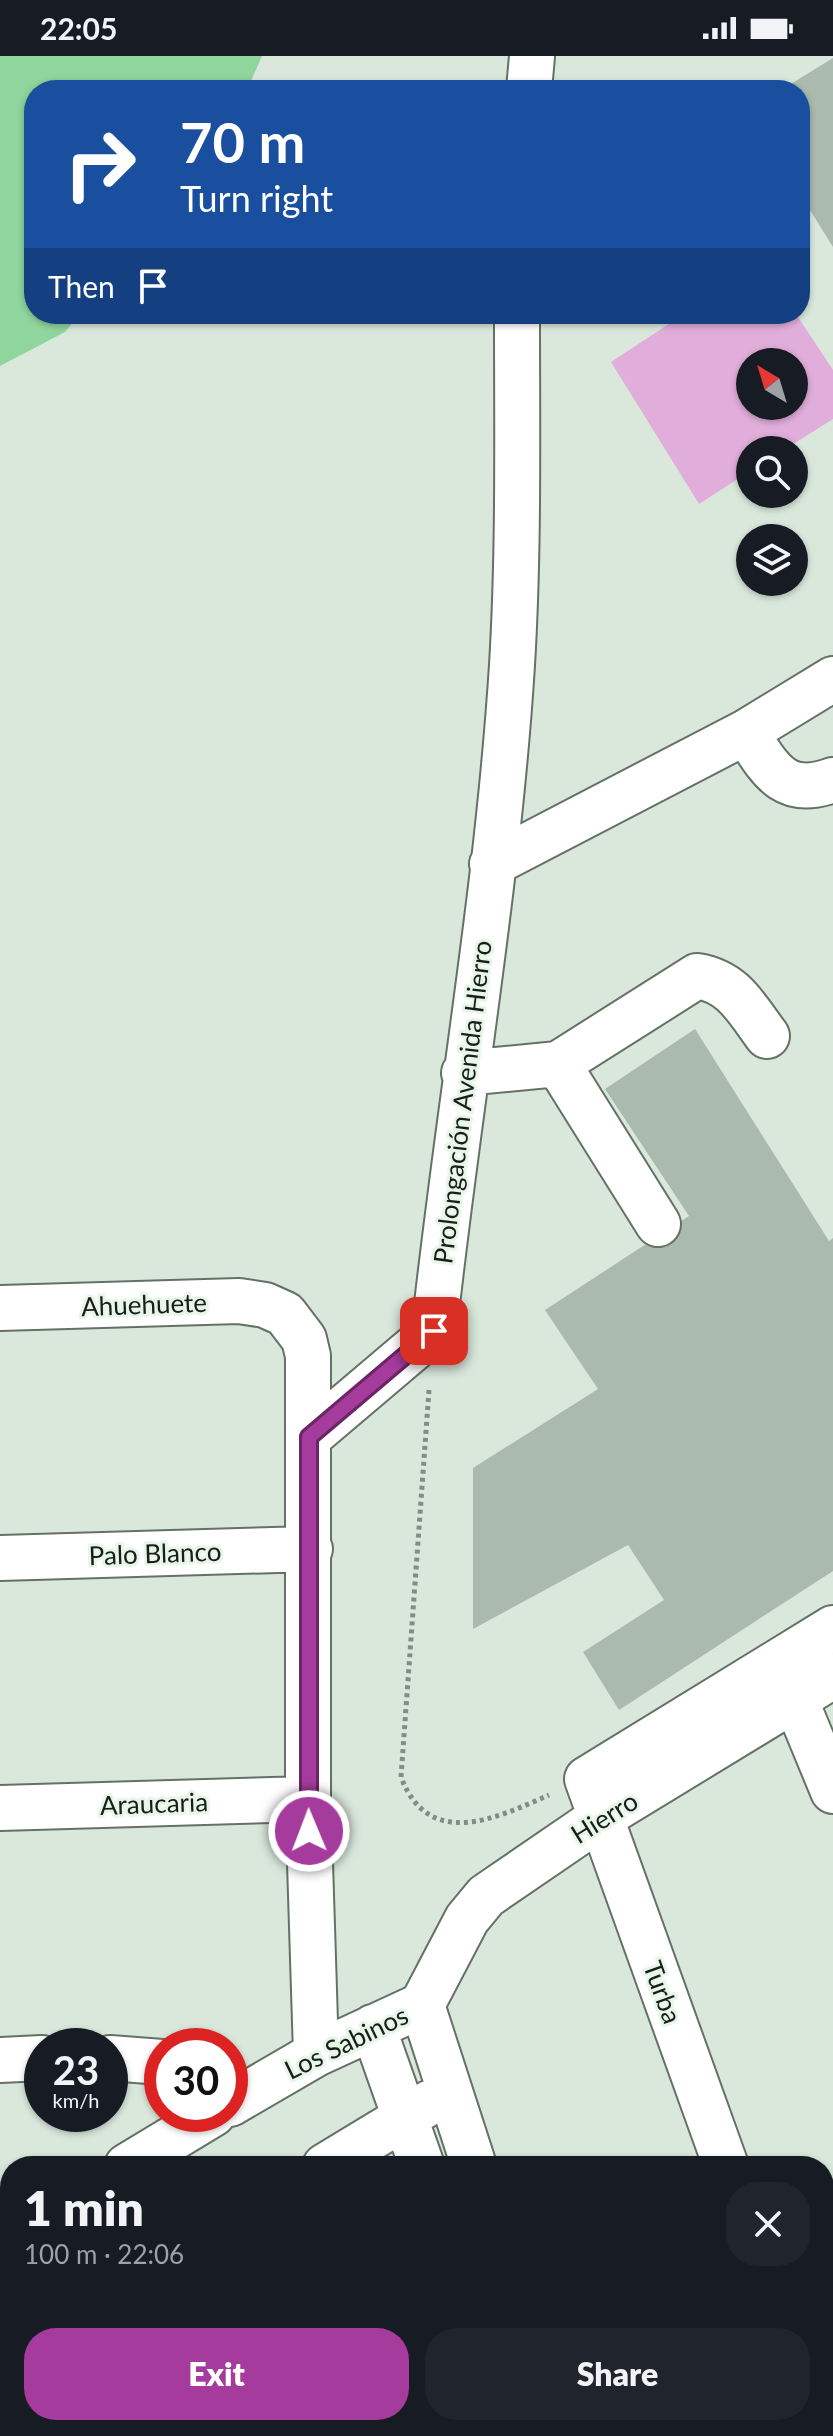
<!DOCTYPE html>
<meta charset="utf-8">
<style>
body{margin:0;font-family:Lato,sans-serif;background:#20242c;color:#f1f3f6;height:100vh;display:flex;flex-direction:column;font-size:30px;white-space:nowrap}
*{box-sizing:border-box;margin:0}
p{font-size:26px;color:#9ea1a6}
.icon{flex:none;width:44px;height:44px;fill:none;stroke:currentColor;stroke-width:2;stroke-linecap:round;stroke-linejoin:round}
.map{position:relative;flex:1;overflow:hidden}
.sheet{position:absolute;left:0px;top:2100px;width:834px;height:280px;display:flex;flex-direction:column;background:#171b24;border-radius:32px 32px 0 0;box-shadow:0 2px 6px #0004}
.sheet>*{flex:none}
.guide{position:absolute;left:24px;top:24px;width:786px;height:244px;border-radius:32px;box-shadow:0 2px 6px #0004;background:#1a4fa0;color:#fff;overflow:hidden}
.needle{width:52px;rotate:322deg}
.tools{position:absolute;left:736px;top:292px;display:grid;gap:16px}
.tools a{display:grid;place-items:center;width:72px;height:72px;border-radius:50%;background:#171b24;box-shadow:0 2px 6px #0004;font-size:40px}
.speed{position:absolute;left:24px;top:1972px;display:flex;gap:16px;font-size:40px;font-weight:700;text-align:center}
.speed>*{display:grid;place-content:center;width:104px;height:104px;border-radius:50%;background:#171b24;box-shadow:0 2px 6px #0004;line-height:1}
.speed small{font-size:20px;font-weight:400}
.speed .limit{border:12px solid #d22;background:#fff;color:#111}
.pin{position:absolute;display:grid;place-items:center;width:68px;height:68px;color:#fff;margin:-34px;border-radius:16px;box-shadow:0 4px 12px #0006}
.me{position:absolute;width:88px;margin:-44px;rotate:359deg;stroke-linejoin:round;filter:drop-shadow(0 0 6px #0008)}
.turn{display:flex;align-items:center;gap:28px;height:168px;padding:0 24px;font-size:36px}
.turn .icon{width:104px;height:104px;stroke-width:2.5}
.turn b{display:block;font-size:56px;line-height:68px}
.then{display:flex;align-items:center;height:76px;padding:0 24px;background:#0003;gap:16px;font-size:30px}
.round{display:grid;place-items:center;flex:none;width:84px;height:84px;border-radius:32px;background:#20242c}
.headline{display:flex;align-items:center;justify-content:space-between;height:136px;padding:0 24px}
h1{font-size:48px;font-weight:800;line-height:60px}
.cta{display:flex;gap:16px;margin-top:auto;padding:16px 24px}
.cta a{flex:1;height:92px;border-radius:32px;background:#a53b9c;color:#fff;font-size:32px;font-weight:800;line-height:92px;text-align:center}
.cta a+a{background:#20242c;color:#f1f3f6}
.status{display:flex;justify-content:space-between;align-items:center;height:56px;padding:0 40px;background:#171b24;direction:ltr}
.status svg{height:22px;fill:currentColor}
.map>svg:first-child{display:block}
.green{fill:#e1adda;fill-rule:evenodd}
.water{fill:#8fd59d}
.building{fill:#abbaae}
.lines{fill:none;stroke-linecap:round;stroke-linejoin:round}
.minor-casing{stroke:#647166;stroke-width:48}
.path{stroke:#838d84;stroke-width:5;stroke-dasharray:4 4;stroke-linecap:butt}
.minor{stroke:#fff;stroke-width:44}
.route-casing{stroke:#6b2665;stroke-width:20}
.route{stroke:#a53b9c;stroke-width:14}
.labels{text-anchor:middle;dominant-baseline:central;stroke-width:6;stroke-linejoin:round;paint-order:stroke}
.street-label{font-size:26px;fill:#181e19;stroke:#e7f6e9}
</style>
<div class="status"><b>22:05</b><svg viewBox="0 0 49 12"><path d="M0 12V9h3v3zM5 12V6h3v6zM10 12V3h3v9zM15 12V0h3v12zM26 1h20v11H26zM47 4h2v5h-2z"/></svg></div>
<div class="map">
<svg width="833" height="2380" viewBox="0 0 833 2380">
<rect width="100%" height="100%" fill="#dae8dc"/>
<path class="green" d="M684,258H796L833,314V363L784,394H750V415L699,448L611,306ZM750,306H794V350H750Z
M10,2334V2370H231L234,2380H0V2340Z"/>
<path class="water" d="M0,0H262L247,34H34V258H80L65,276L0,310Z"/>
<path class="building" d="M833,2V191L800,138V34H781Z
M695,973L829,1185L833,1182V1515L619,1654L583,1596L664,1544L628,1489L473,1573V1412L598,1333L545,1254L689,1160L605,1033Z"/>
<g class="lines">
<defs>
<path id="minor" d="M529,34L532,0
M746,676C770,714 784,742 833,724
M492,808L746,676L833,623
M558,1008L658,1168
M464,1017L558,1008L697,920C734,926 746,952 767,980
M0,1252L239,1245L265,1249L285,1258L304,1283L308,1300V1743L316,1998
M309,1381L434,1275C458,1053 498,832 512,609C519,492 517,375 517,258
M0,1502L310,1493
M795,1643L833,1735
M0,1752L308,1743
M422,1949L467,1863L486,1840L600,1762L833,1620
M422,1949L474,2110
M373,1971L422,2110
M110,2002L162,2006
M0,2004L42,2002
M230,2048L316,1998L422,1949
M127,2110L213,2058
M325,2110L429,2047
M726,2110L587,1723L833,1572
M0,2186L10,2180
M824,2296L833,2293
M0,2305L10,2299
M258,2370L262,2380
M508,2370L512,2380
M567,2370L571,2380
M820,2370L824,2380"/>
</defs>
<use href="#minor" class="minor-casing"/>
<path class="path" d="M429,1334L401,1721C429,1795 497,1762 549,1739"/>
<use href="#minor" class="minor"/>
</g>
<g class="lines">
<defs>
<path id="route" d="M309,1775V1381L434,1275"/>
</defs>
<use href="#route" class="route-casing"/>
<use href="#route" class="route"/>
</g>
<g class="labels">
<g class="street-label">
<text transform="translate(462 1046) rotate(-83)">Prolongación Avenida Hierro</text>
<text transform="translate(144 1248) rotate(-2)">Ahuehuete</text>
<text transform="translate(155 1497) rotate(-2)">Palo Blanco</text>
<text transform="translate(154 1747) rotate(-2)">Araucaria</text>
<text transform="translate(604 1761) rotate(-32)">Hierro</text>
<text transform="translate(663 1936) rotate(70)">Turba</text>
<text transform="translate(346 1986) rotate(-26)">Los Sabinos</text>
</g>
</g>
</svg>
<div class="tools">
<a><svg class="needle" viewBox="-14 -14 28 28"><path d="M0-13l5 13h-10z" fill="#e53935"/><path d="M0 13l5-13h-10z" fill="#9ea1a6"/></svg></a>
<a><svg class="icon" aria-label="search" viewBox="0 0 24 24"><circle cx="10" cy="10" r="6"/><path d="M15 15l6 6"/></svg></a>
<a><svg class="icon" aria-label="layers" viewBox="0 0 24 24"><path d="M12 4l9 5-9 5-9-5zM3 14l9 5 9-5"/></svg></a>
</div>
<div class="speed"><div>23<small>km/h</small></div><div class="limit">30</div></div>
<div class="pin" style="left:434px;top:1275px;background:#d93025"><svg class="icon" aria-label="arrive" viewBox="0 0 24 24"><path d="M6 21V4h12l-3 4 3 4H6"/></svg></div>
<svg class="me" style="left:309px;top:1775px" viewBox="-20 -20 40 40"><circle r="17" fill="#a53b9c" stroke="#fff" stroke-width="3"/><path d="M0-11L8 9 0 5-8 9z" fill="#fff"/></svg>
<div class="guide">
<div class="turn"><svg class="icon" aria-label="right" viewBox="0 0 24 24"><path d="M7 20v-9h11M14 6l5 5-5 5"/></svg><div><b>70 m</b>Turn right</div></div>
<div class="then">Then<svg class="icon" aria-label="arrive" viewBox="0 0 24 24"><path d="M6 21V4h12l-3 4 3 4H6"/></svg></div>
</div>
<section class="sheet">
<div class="headline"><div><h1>1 min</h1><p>100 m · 22:06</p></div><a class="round"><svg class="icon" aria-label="close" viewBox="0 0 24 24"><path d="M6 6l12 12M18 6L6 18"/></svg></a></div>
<div class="cta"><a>Exit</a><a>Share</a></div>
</section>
</div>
